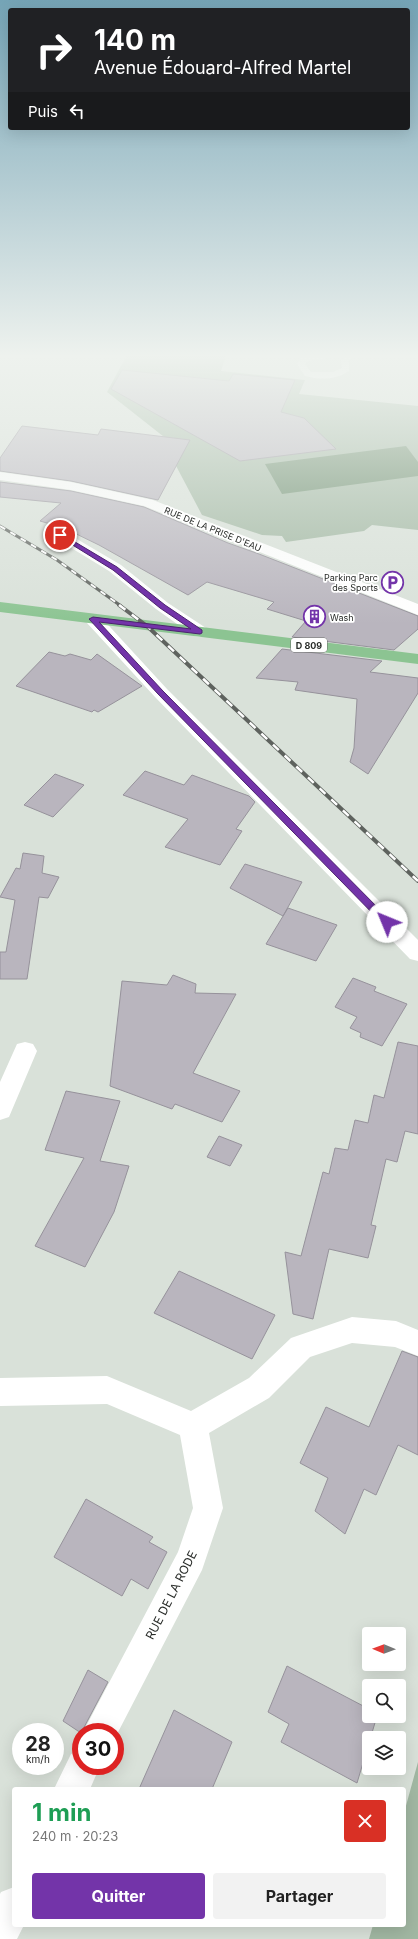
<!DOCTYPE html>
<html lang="fr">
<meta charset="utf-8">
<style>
body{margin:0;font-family:Inter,sans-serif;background:#f2f2f2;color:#222;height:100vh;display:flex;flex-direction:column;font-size:15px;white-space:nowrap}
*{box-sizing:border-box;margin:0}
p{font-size:13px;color:#767676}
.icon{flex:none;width:22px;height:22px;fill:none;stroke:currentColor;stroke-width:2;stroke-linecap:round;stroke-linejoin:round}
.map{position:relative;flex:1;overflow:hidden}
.details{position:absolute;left:12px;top:1787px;width:394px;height:140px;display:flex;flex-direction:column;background:#fff;border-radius:4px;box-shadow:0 4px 16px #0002}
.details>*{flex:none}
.guide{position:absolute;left:8px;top:8px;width:402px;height:122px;border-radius:4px;box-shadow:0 4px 16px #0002;background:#202124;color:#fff;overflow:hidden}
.needle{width:26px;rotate:271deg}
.fabs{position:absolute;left:362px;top:1627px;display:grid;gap:8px}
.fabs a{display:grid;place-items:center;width:44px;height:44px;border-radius:4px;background:#fff;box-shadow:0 4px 16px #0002;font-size:20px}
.speed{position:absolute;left:12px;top:1723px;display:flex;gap:8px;font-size:20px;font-weight:700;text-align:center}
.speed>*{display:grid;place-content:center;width:52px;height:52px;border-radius:50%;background:#fff;box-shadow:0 4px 16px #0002;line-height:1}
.speed small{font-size:10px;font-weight:400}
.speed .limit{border:6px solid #d22;background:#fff;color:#111}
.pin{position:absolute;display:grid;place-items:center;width:34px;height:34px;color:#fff;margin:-17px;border:2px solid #fff;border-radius:50%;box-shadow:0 1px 4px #0007}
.me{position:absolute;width:44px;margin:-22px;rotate:315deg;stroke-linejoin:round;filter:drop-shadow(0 0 3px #0008)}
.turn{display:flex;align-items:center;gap:14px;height:84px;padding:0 20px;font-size:18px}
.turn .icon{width:52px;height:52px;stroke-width:2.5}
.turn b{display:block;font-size:28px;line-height:34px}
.then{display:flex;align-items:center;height:38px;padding:0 20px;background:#0003;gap:8px;font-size:15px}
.round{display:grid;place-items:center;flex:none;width:42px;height:42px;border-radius:4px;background:#f2f2f2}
.summary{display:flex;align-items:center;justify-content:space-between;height:68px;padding:0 20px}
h1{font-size:24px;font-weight:700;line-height:30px;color:#1e9e55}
.cta{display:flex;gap:8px;margin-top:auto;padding:8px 20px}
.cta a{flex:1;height:46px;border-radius:4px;background:#7334a9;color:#fff;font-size:16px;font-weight:700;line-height:46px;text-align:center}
.cta a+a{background:#f2f2f2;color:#222}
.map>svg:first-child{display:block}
.green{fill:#a1b7a2}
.water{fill:#6a8b6b}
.building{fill:#b9b5be;stroke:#96929b}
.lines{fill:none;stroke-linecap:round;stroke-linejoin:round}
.service{fill:#fff;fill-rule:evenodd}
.minor{fill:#fff;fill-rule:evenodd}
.primary{fill:#8cc492;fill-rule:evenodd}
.rail-far1-casing{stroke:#5e625e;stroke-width:3}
.rail-casing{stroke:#5e625e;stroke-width:4}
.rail-far1{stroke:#fff;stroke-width:2;stroke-dasharray:6;stroke-linecap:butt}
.rail{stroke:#fff;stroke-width:2.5;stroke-dasharray:8;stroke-linecap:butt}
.route{fill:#7334a9;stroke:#4b226e}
.labels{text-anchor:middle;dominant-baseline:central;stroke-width:3.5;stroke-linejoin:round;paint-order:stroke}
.far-street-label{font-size:9px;fill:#2a2d2a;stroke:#fff}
.far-poi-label{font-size:9px;fill:#2a2d2a;stroke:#fff;text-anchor:end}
.shield{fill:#fff;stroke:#6a6c6a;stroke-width:1}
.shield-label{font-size:9px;font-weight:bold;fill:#2a2d2a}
.near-street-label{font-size:12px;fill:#2a2d2a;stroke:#fff}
</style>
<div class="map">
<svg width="418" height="1939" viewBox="0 0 418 1939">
<rect width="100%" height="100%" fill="#d9e1d9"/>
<path class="green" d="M128,353H227L221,371L305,380L299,394L418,406V530L372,525L364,531L286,542L282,536L262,535L202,515L174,462L173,444L107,392Z
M418,1762V1939H369L373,1925H404V1813Z"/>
<path class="water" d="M406,446L418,462V476L282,494L265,464Z"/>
<path class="building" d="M122,370L229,381L233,374L295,380L281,412L304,418L336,449L240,461L111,389Z
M22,426L98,435L101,429L190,440L158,500L71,481L0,471V458Z
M0,482L71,491L144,507L228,543L259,554L418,616V629L394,650L292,637L306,621L267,609L274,602L207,582L188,595L99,545L64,528L40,521L61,503L0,497Z
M282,649L382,661L370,672L418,678V693L368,774L350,762L354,748L357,699L295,690L298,682L256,678Z
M49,652L65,656L70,654L91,660L97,654L142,686L98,712L94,710L92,712L16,686Z
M145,771L184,785L192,775L249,796L255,802L236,829L242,831L220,865L165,847L188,819L123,795Z
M55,774L84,785L53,817L24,805Z
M23,853L44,856L42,873L59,877L48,898L39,897L27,979H0V952H6L15,900L0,897L16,868L20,869Z
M245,864L302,882L283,916L230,888Z
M288,908L337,925L316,961L266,944Z
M173,975L196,984L195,993L236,994L193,1073L240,1091L222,1122L175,1104L172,1109L110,1086L122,981L167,985Z
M353,978L376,987L374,991L407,1004L382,1046L360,1037L361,1033L350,1028L357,1017L335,1007Z
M398,1042L418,1046V1134L405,1131L397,1162L386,1159L371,1225L376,1226L368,1258L329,1249L313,1319L293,1314L285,1252L301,1256L323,1172L329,1174L335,1148L348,1150L355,1120L368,1123L374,1095L384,1098Z
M66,1091L120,1101L100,1161L129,1166L114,1212L85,1267L35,1246L84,1158L45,1150Z
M219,1136L242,1145L230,1166L207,1157Z
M179,1271L275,1315L252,1359L154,1313Z
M402,1351L418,1357V1455L398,1445L376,1495L364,1489L345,1534L315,1511L328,1478L300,1463L326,1407L369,1427Z
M86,1499L153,1537L149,1542L167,1552L148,1589L131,1579L122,1596L54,1557Z
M287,1666L369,1709V1716H377L357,1783L281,1742L289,1724L268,1712Z
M88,1670L108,1682L81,1733L63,1721Z
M174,1710L232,1742L212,1789H139Z"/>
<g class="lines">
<path class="service" d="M324,353H342L338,356L308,361L305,364L311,372H333L342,368L341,360L348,353H367L366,355L354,356L349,361V371C336,380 320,380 305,376L297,364L302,357Z"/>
<path class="minor" d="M0,472L71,482L153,500L418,604V615L144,506L71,490L0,480Z
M60,530L65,532L121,565L168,603L206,628L208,632L206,636L200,637L194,636L156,609L109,571L55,538L52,535L55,532Z
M93,614L99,615L167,689L418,940V961L410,959L155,697L87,623L85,619L87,615Z
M25,1042L33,1044L37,1051L9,1117L0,1120V1082L17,1044Z
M352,1317L396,1321L418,1330V1356L395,1347L352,1343L310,1357L269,1398L209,1433L223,1508L202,1570L115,1738V1732H83L178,1552L193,1508L180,1435L107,1404L0,1406V1378L107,1376L191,1411L249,1378L291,1338Z
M81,1750V1766H100L90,1789H54L71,1754Z
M14,1887V1925H24L17,1939H0V1894L1,1892Z"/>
<path class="primary" d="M0,602L418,654V664L0,612Z"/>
<defs>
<path id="rail-far1" d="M0,526L57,560L121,606"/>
<path id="rail" d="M119,605L147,626L418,881"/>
</defs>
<use href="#rail-far1" class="rail-far1-casing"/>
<use href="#rail" class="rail-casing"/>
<use href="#rail-far1" class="rail-far1"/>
<use href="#rail" class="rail"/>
</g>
<linearGradient id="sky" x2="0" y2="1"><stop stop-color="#75a4b6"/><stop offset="0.57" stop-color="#eef2ee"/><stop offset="1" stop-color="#eef2ee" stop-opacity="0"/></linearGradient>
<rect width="418" height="624" fill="url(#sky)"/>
<path class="route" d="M60,533L117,567L165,605L202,630V633L200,634L99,622L163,691L390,920V925H384L158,694L89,619L93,617L191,629L160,608L113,570L58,536L57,535Z"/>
<defs>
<symbol id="parking-ring" viewBox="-11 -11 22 22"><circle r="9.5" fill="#fff" stroke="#7334a9" stroke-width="1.5"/><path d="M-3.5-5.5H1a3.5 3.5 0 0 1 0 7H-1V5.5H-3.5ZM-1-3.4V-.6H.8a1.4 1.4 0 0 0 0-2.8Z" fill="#7334a9"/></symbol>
<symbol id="building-ring" viewBox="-11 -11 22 22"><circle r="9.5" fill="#fff" stroke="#7334a9" stroke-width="1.5"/><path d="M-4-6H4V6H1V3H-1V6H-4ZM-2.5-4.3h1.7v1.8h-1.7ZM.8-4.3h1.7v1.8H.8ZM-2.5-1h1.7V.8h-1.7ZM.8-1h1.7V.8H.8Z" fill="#7334a9"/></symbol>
</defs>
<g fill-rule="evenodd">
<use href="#parking-ring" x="380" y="570" width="25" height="25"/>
<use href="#building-ring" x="302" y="604" width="25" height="25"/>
</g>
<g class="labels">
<g class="far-street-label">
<text transform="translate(213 529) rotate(22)">RUE DE LA PRISE D'EAU</text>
</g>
<g class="far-poi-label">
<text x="378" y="577">Parking Parc<tspan x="378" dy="10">des Sports</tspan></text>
<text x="330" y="617" text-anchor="start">Wash</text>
</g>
<rect class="shield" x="291" y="638" width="36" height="14" rx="3"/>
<g class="shield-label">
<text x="309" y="645">D 809</text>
</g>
<g class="near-street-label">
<text transform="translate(171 1595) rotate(-63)">RUE DE LA RODE</text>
</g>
</g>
</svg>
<div class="fabs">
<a><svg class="needle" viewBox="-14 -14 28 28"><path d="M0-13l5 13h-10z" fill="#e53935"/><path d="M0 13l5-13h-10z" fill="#767676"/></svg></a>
<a><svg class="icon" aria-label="search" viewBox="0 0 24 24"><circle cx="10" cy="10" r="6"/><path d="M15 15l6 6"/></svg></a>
<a><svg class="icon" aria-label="layers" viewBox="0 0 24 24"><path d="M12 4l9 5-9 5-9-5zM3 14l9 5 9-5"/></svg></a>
</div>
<div class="speed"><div>28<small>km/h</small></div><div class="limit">30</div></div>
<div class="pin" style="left:60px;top:535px;background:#d93025"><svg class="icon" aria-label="arrive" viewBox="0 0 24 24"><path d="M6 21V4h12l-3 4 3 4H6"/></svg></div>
<svg class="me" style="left:387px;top:922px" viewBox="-20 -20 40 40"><circle r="19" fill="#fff"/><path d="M0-13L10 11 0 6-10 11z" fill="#7334a9"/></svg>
<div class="guide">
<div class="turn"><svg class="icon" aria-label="right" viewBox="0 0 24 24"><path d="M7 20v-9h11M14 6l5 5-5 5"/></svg><div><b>140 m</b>Avenue Édouard-Alfred Martel</div></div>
<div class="then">Puis<svg class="icon" aria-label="left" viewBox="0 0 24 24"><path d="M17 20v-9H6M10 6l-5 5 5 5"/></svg></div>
</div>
<section class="details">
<div class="summary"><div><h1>1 min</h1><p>240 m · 20:23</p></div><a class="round" style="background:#d93025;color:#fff"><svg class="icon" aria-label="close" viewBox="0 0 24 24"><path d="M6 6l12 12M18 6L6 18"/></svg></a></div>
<div class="cta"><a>Quitter</a><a>Partager</a></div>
</section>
</div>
